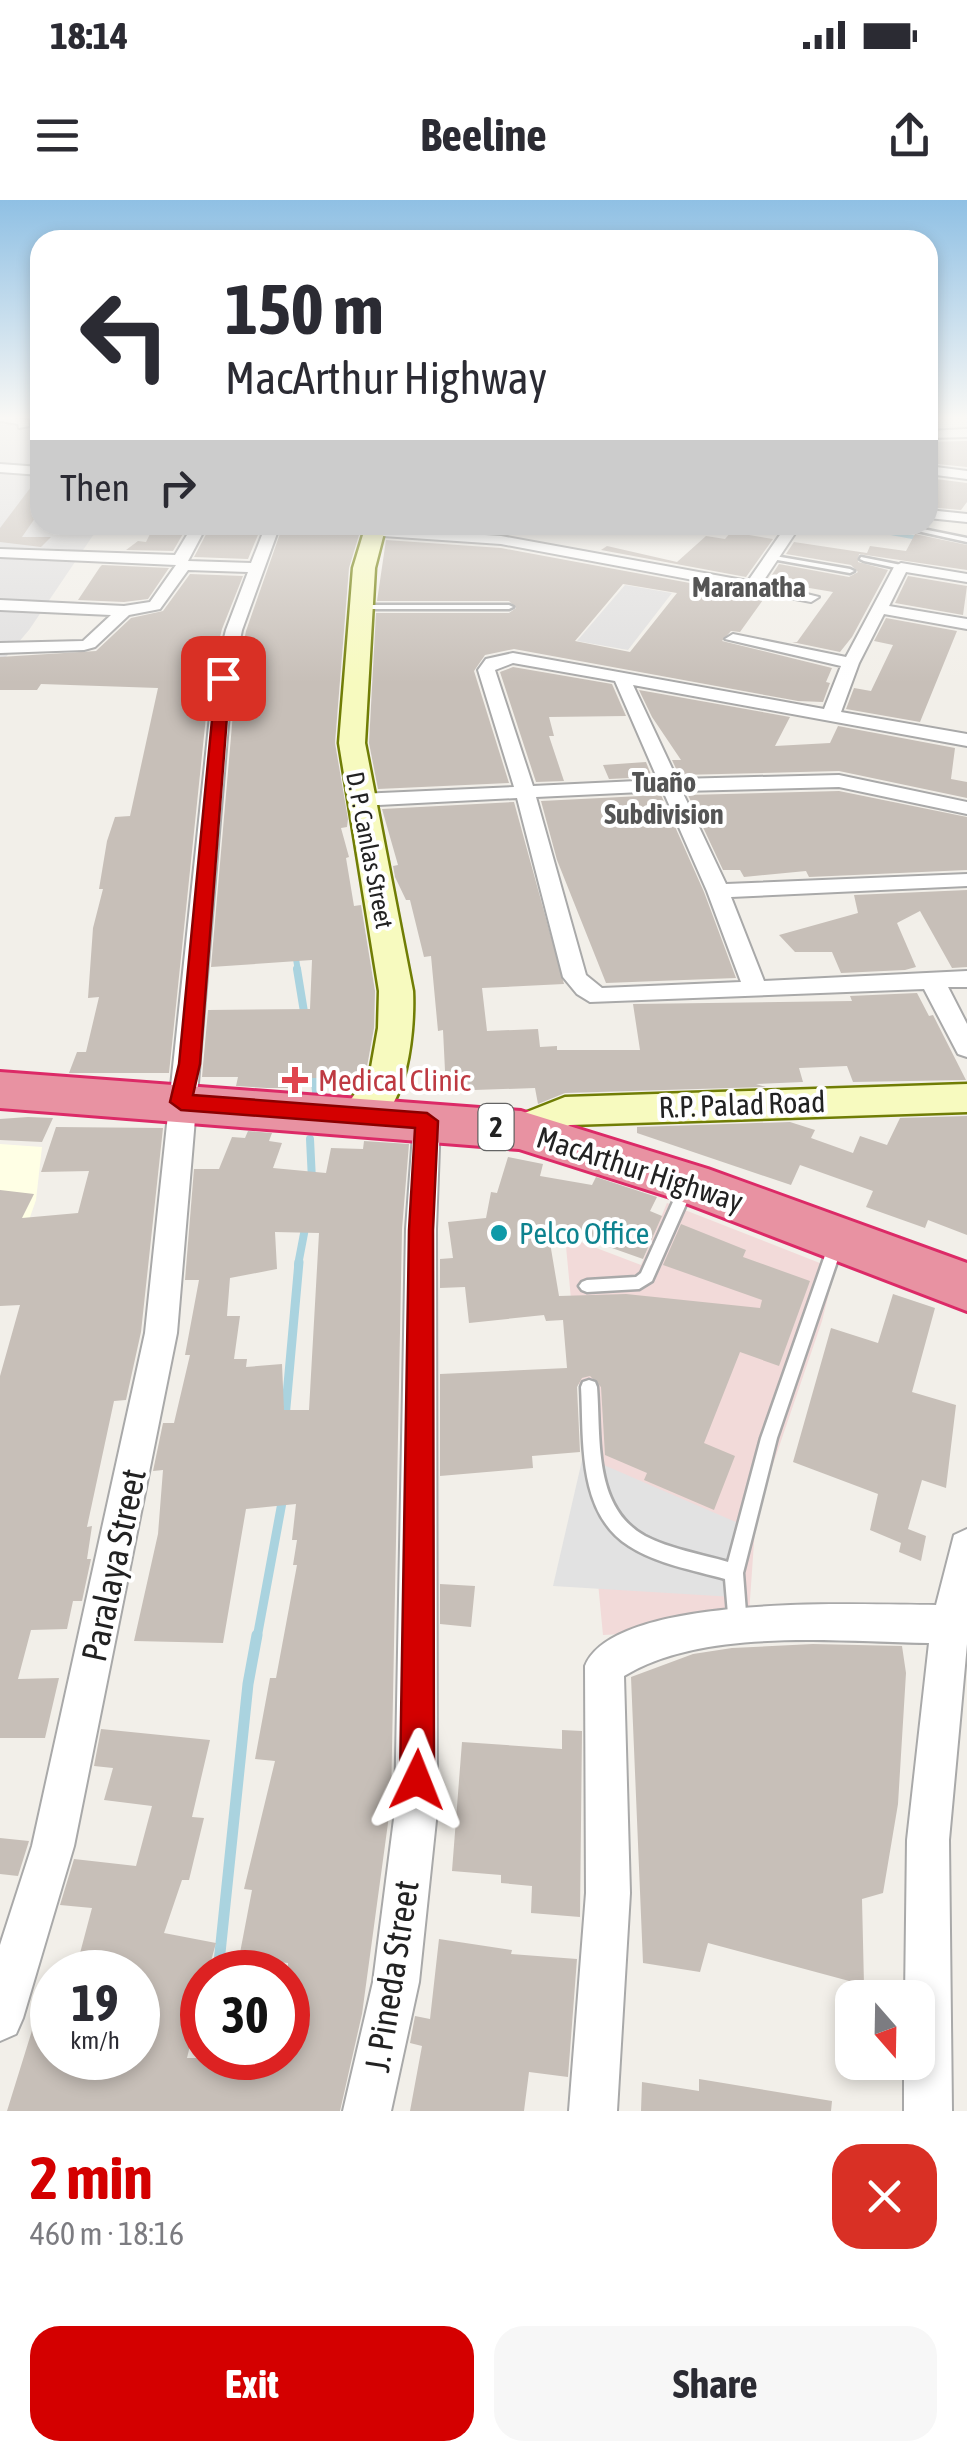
<!DOCTYPE html>
<meta charset="utf-8">
<style>
body{margin:0;font-family:"Asap Condensed",sans-serif;background:#f7f7f7;color:#2b2b33;height:100vh;display:flex;flex-direction:column;font-size:38px;white-space:nowrap}
*{box-sizing:border-box;margin:0}
p{font-size:32px;color:#7c7c81}
.icon{flex:none;width:55px;height:55px;fill:none;stroke:currentColor;stroke-width:2;stroke-linecap:round;stroke-linejoin:round}
.map{position:relative;height:1911px;overflow:hidden}
.panel{display:flex;flex-direction:column;background:#fff;flex:1}
.panel>*{flex:none}
.banner{position:absolute;left:30px;top:30px;width:908px;height:305px;border-radius:30px;box-shadow:0 5px 15px #0003;background:#fff;color:#2b2b33;overflow:hidden}
.needle{width:65px;rotate:160deg}
.buttons{position:absolute;left:835px;top:1780px;display:grid;gap:20px}
.buttons a{display:grid;place-items:center;width:100px;height:100px;border-radius:20px;background:#fff;box-shadow:0 5px 15px #0003;font-size:50px}
.speed{position:absolute;left:30px;top:1750px;display:flex;gap:20px;font-size:50px;font-weight:700;text-align:center}
.speed>*{display:grid;place-content:center;width:130px;height:130px;border-radius:50%;background:#fff;box-shadow:0 5px 15px #0003;line-height:1}
.speed small{font-size:25px;font-weight:400}
.speed .limit{border:15px solid #d22;background:#fff;color:#111}
.pin{position:absolute;display:grid;place-items:center;width:85px;height:85px;color:#fff;margin:-42px;border-radius:20px;box-shadow:0 5px 15px #0006}
.me{position:absolute;width:110px;margin:-55px;rotate:2deg;stroke-linejoin:round;filter:drop-shadow(0 0 8px #0008)}
.turn{display:flex;align-items:center;gap:35px;height:210px;padding:0 30px;font-size:45px}
.turn .icon{width:130px;height:130px;stroke-width:2.5}
.turn b{display:block;font-size:70px;line-height:85px}
.then{display:flex;align-items:center;height:95px;padding:0 30px;background:#0003;gap:20px;font-size:38px}
.round{display:grid;place-items:center;flex:none;width:105px;height:105px;border-radius:30px;background:#f7f7f7}
.summary{display:flex;align-items:center;justify-content:space-between;height:170px;padding:0 30px}
h1{font-size:60px;font-weight:700;line-height:75px;color:#d40000}
.primary-button{display:flex;gap:20px;margin-top:auto;padding:20px 30px}
.primary-button a{flex:1;height:115px;border-radius:30px;background:#d40000;color:#fff;font-size:40px;font-weight:700;line-height:115px;text-align:center}
.primary-button a+a{background:#f7f7f7;color:#2b2b33}
.status{display:flex;justify-content:space-between;align-items:center;height:70px;padding:0 50px;background:#fff;direction:ltr}
.status svg{height:28px;fill:currentColor}
header{display:flex;justify-content:space-between;align-items:center;height:130px;padding:0 30px;background:#fff;font-size:45px;font-weight:700}
.map>svg:first-child{display:block}
.residential{fill:#e0dfdf}
.commercial{fill:#f2dad9}
.education{fill:#ffffe5}
.parking{fill:#e2e2e2}
.lines{fill:none;stroke-linecap:round;stroke-linejoin:round}
.stream-far4{stroke:#aad3df;stroke-width:4}
.stream-far3{stroke:#aad3df;stroke-width:6}
.stream-far2{stroke:#aad3df;stroke-width:8}
.stream-far1{stroke:#aad3df;stroke-width:9}
.stream{stroke:#aad3df;stroke-width:11}
.building{fill:#c7bfb8;fill-rule:evenodd}
.lane-casing{stroke:#a9a9a9;stroke-width:5}
.street-casing{stroke:#a9a9a9;stroke-width:4}
.secondary-casing{stroke:#707d05;stroke-width:5}
.highway-casing{stroke:#dc2a67;stroke-width:6}
.lane{fill:#fff;fill-rule:evenodd}
.street{fill:#fff;fill-rule:evenodd}
.secondary{fill:#f7fabf;fill-rule:evenodd}
.highway{fill:#e892a2;fill-rule:evenodd}
.route{fill:#d40000;stroke:#8a0000;stroke-width:2.5}
.health-dot{fill:#e0444e;stroke:#fff;stroke-width:4}
.culture-dot{fill:#0f9aa8;stroke:#fff;stroke-width:4}
.labels{text-anchor:middle;dominant-baseline:central;stroke-width:8;stroke-linejoin:round;paint-order:stroke}
.far-street-label{font-size:25px;fill:#222;stroke:#fff}
.far-neighbourhood-label{font-size:28px;font-weight:bold;fill:#555;stroke:#fff}
.shield{fill:#fff;stroke:#646464;stroke-width:2.5}
.shield-label{font-size:28px;font-weight:bold;fill:#222}
.health-label{font-size:30px;fill:#be3a42;stroke:#fff;text-anchor:start}
.street-label{font-size:30px;fill:#222;stroke:#fff}
.culture-label{font-size:30px;fill:#0d838f;stroke:#fff;text-anchor:start}
.near-street-label{font-size:35px;fill:#222;stroke:#fff}
</style>
<div class="status"><b>18:14</b><svg viewBox="0 0 49 12"><path d="M0 12V9h3v3zM5 12V6h3v6zM10 12V3h3v9zM15 12V0h3v12zM26 1h20v11H26zM47 4h2v5h-2z"/></svg></div>
<header><svg class="icon" aria-label="menu" viewBox="0 0 24 24"><path d="M4 6h16M4 12h16M4 18h16"/></svg>Beeline<svg class="icon" aria-label="share" viewBox="0 0 24 24"><path d="M12 15V3M7 8l5-5 5 5M5 13v7h14v-7"/></svg></header>
<div class="map">
<svg width="967" height="1911" viewBox="0 0 967 1911">
<rect width="100%" height="100%" fill="#f2efe9"/>
<path class="residential" d="M0,216H40V325H100L29,430L0,464Z
M625,385L672,393L628,450L577,441Z"/>
<path class="commercial" d="M667,1003L835,1069L822,1121L756,1314L748,1428L603,1435L565,1036L641,1065Z"/>
<path class="education" d="M0,944L42,947L36,1000L0,1103Z"/>
<path class="parking" d="M583,1256L752,1329L734,1397L553,1386Z"/>
<g class="lines">
<path class="stream-far4" d="M848,325L923,339"/>
<path class="stream-far3" d="M295,753L298,771"/>
<path class="stream-far2" d="M297,769L305,818
M314,871L317,902
M310,939L312,980
M298,1065L306,1023"/>
<path class="stream-far1" d="M285,1218L299,1062
M257,1438L283,1297"/>
<path class="stream" d="M218,1772L248,1484L257,1435"/>
</g>
<path class="building" d="M967,241V267L928,263V242Z
M928,278L967,283V302L961,310L928,307Z
M37,279L40,311L22,337H51L41,347L0,342V328Z
M211,325H262L248,359L194,357Z
M283,325H362L349,368L335,543L348,619L347,627L341,628L349,657L346,658L354,706L361,705L375,791L374,828L366,872L362,878H303L301,888H267L236,886L238,877H202L208,810L310,809L312,760L211,767L236,479L246,431Z
M389,325L491,328L522,325L513,334Z
M172,332H184L173,351L126,350L138,341L146,342L150,334Z
M731,332L773,339L746,377L601,350L607,346L677,362L706,336L725,339Z
M915,334L967,345V370L859,354L858,362L888,370L852,437L840,452L792,442H797L833,392L768,381L779,364L849,377L858,372L851,365L786,354L794,342L867,353L870,346L906,351Z
M386,340L501,348L765,397L740,432L731,431L722,441L832,468L826,482L830,483L823,502L798,501L514,449L485,455L474,471L509,583L378,589L369,543L376,413H509L516,408L509,401H377ZM623,384L677,393L630,452L575,441Z
M100,367L102,365L169,368L148,399L124,402L78,400Z
M190,374L243,376L222,429L210,478L169,873H69L77,852H86L99,797L88,798L93,728L103,689H99L107,641L115,617L130,616L158,488L41,484L37,490H0V457L96,451L131,418L163,411Z
M908,376L967,386L963,415L895,403Z
M886,418L957,431L920,522L846,509L854,488L871,491L893,445L874,441Z
M513,467L612,484L626,516L549,517L554,536H549L564,581L536,582L500,472Z
M639,490L790,517L775,546L830,543L838,526L955,548L951,579L967,582V598L839,571L679,575L672,560H681L652,517Z
M646,562L652,577L609,579L603,565Z
M839,591L967,617V670L809,677L806,671L744,677L740,670H723L688,595Z
M661,595L704,692L736,778L606,783L557,660L541,601Z
M514,602L564,784L482,788L487,831L538,829L540,847L557,846V850H640L633,804L852,801L850,796L917,793L929,816L933,815L966,880L853,882L847,866L799,868L803,882L756,884L766,887L565,893L538,904L535,888L446,891L443,830L438,831L431,756L424,757L410,700H406L395,677L393,666L398,665L382,609Z
M967,690V767L952,768L920,711L897,723L916,767L905,770L841,773L832,752H795L779,735L858,713L854,695Z
M967,916V1035L928,1020L925,1028L866,1007L873,991L800,965L791,985L637,933V927L790,922L815,930L811,938L853,953L860,936L887,945L900,918Z
M28,917L53,918L42,942L0,940V919Z
M56,927L163,928L141,1132L126,1200L114,1201L87,1327L92,1326L87,1359H91L82,1401H73L67,1429L31,1430L18,1479L59,1478L45,1538H0V1176L20,1105L0,1106V990L34,994L22,1018L78,1013L89,971L41,972Z
M248,931L272,933L269,941L282,943L273,968L326,973L331,948L363,949L364,941L409,944L402,1029L391,1601L362,1814L340,1911H7L48,1779H52V1858H138V1772H75L92,1708L60,1705L74,1659L136,1666L152,1606L104,1600L113,1568L94,1566L101,1529L210,1540L192,1617L204,1618L189,1680H182L164,1733L216,1743L208,1772H202V1796L187,1858H288V1763L239,1758L252,1690L244,1689L275,1561L255,1559L270,1478H276L297,1365H293L297,1340H292L296,1304L246,1309L223,1443L134,1441L158,1334L163,1270L153,1271L163,1223H174L190,1155H185L199,1080H185L194,969H219L232,937L245,938ZM275,1032L319,1033L309,1210H284L282,1164L246,1167L247,1159H234L240,1116H227L230,1078L277,1069Z
M508,957L543,964L540,976L592,985L596,977L657,997L650,1011L662,1016L643,1059L547,1025L559,1096L626,1094L760,1108L762,1100L663,1065L681,1024L746,1050L743,1057L810,1081L779,1166L740,1152L704,1243L735,1256L714,1310L644,1280L647,1273L605,1255L601,1187L590,1176L582,1178L577,1187L580,1252L532,1256L533,1268L440,1276V1174L567,1168L563,1120L546,1121L544,1115L469,1123L465,1087L440,1088V1059L453,1058L448,1022L486,1018L491,992L497,993Z
M893,1094L935,1108L912,1192L956,1205L946,1288L922,1280L908,1329L926,1336L921,1361L899,1352L901,1343L870,1330L878,1294L793,1262L831,1128L878,1143Z
M440,1384L475,1386L471,1427L440,1424Z
M813,1444L902,1446L906,1473L898,1604L883,1693L862,1699L864,1785L708,1743L700,1772L643,1763L631,1477L693,1454L732,1448Z
M562,1530L582,1531L580,1717L531,1713L532,1686L501,1683V1675L452,1671L462,1542L562,1549Z
M0,1638L29,1641L18,1676L0,1674Z
M439,1739L512,1750L511,1754L577,1759L568,1877L529,1872L524,1911H410L422,1846L410,1843L415,1816L430,1819Z
M699,1879L832,1901L831,1911H641L642,1882L699,1891Z"/>
<g class="lines">
<defs>
<path id="lane" d="M890,325H903L967,338V342Z
M769,355L850,369L854,371L850,373L772,359L768,357Z
M861,357L901,365L905,367L901,369L864,361L860,359Z
M359,405H509L513,407L509,409H359Z
M688,979L693,980L695,984L652,1081L639,1089L587,1092L582,1090L579,1086L582,1082L587,1080L636,1077L641,1073L681,984L683,980Z
M836,1038L841,1040L843,1044L777,1238L743,1373L747,1426L745,1433L738,1435L731,1433L729,1426L725,1379C693,1370 657,1364 629,1346C577,1313 584,1240 581,1187L583,1182L589,1180L595,1182L597,1187C601,1239 593,1307 645,1336C670,1349 701,1354 728,1362L761,1238L829,1044L831,1040Z"/>
<path id="street" d="M0,216L28,220L29,226L19,228L18,224L0,221Z
M967,229V237L928,238V231Z
M0,264L40,267V275L0,272Z
M928,266L967,271V279L928,274Z
M928,310L967,314V322L928,318Z
M193,325H207L188,361L251,363L266,325H280L242,430L232,478L177,1133L74,1646L23,1818L16,1834L0,1841V1745L32,1646L145,1133L214,478L226,430L248,372L188,370L160,409L129,415L95,447L84,450L0,453V443L83,441L111,415L0,410V400L124,406L150,402L176,365L0,357V349L175,355Z
M373,328L501,336L748,381L784,329L789,328L796,332L762,383L819,397L811,402L501,344L368,335L366,332Z
M901,363L967,374V382L906,372L889,406L967,419V429L884,414L859,463L841,512L967,534V546L633,485L677,579L839,575L967,602V614L839,587L682,591L726,684L967,674V686L731,697L764,781L967,771V787H948L967,824V857L958,854L924,789L590,802L577,794L563,777L517,598L359,606L349,600L359,594L514,587L478,470L486,459L513,453L824,509L841,466L725,439L733,434L846,457L894,367ZM513,463L615,481L658,580L533,586L495,470ZM663,591L707,691L741,782L602,788L586,775L536,597Z
M427,911L436,914L440,921L436,1029L437,1611L419,1782L391,1911H343L373,1782L395,1611L406,1029L414,921L418,914Z
M967,1329V1444L949,1640L952,1911H904V1862H918V1798H905L907,1640L929,1443C837,1442 704,1427 624,1476L630,1693L617,1911H569L586,1693L585,1466C615,1392 865,1405 936,1405L954,1335Z"/>
<path id="secondary" d="M366,325H386L375,368L365,543L413,791C415,830 407,945 344,926L339,916L370,873L378,828L379,791L339,543L353,368Z
M967,884V912L570,925L521,944L507,940L501,930L507,920L565,897Z"/>
<path id="highway" d="M0,872L521,911L708,969L967,1063V1111L670,997L519,949L0,908Z"/>
</defs>
<use href="#lane" class="lane-casing"/>
<use href="#street" class="street-casing"/>
<use href="#secondary" class="secondary-casing"/>
<use href="#highway" class="highway-casing"/>
<use href="#lane" class="lane"/>
<use href="#street" class="street"/>
<use href="#secondary" class="secondary"/>
<use href="#highway" class="highway"/>
</g>
<linearGradient id="sky" x2="0" y2="1"><stop stop-color="#8fc0e4"/><stop offset="0.45" stop-color="#f9f8f5"/><stop offset="1" stop-color="#f9f8f5" stop-opacity="0"/></linearGradient>
<rect width="967" height="483" fill="url(#sky)"/>
<path class="route" d="M223,474L230,478L200,864L193,895L427,913L438,921L433,1030L434,1580L429,1593L417,1598L405,1593L400,1580L409,1030L415,928L181,910L170,902L179,864L216,478Z"/>
<path class="health-dot" d="M290 865h10v10h10v10h-10v10h-10v-10h-10v-10h10z"/>
<circle class="culture-dot" cx="499" cy="1033" r="10"/>
<g class="labels">
<g class="far-street-label">
<text transform="translate(370 650) rotate(79)">D. P. Canlas Street</text>
</g>
<g class="far-neighbourhood-label">
<text x="749" y="387">Maranatha</text>
<text x="664" y="582">Tuaño<tspan x="664" dy="32">Subdivision</tspan></text>
</g>
<rect class="shield" x="478.5" y="904" width="35" height="46" rx="8"/>
<g class="shield-label">
<text x="496" y="927">2</text>
</g>
<g class="health-label">
<text x="318" y="880">Medical Clinic</text>
</g>
<g class="street-label">
<text transform="translate(742 904) rotate(-2)">R.P. Palad Road</text>
<text transform="translate(640 969) rotate(18)">MacArthur Highway</text>
</g>
<g class="culture-label">
<text x="519" y="1033">Pelco Office</text>
</g>
<g class="near-street-label">
<text transform="translate(113 1365) rotate(-78)">Paralaya Street</text>
<text transform="translate(391 1776) rotate(-81)">J. Pineda Street</text>
</g>
</g>
</svg>
<div class="buttons">
<a><svg class="needle" viewBox="-14 -14 28 28"><path d="M0-13l5 13h-10z" fill="#e53935"/><path d="M0 13l5-13h-10z" fill="#7c7c81"/></svg></a>
</div>
<div class="speed"><div>19<small>km/h</small></div><div class="limit">30</div></div>
<div class="pin" style="left:223px;top:478px;background:#d93025"><svg class="icon" aria-label="arrive" viewBox="0 0 24 24"><path d="M6 21V4h12l-3 4 3 4H6"/></svg></div>
<svg class="me" style="left:417px;top:1580px" viewBox="-20 -20 40 40"><path d="M0-17L14 15 0 8-14 15z" fill="#d40000" stroke="#fff" stroke-width="4"/></svg>
<div class="banner">
<div class="turn"><svg class="icon" aria-label="left" viewBox="0 0 24 24"><path d="M17 20v-9H6M10 6l-5 5 5 5"/></svg><div><b>150 m</b>MacArthur Highway</div></div>
<div class="then">Then<svg class="icon" aria-label="right" viewBox="0 0 24 24"><path d="M7 20v-9h11M14 6l5 5-5 5"/></svg></div>
</div>
</div>
<section class="panel">
<div class="summary"><div><h1>2 min</h1><p>460 m · 18:16</p></div><a class="round" style="background:#d93025;color:#fff"><svg class="icon" aria-label="close" viewBox="0 0 24 24"><path d="M6 6l12 12M18 6L6 18"/></svg></a></div>
<div class="primary-button"><a>Exit</a><a>Share</a></div>
</section>
